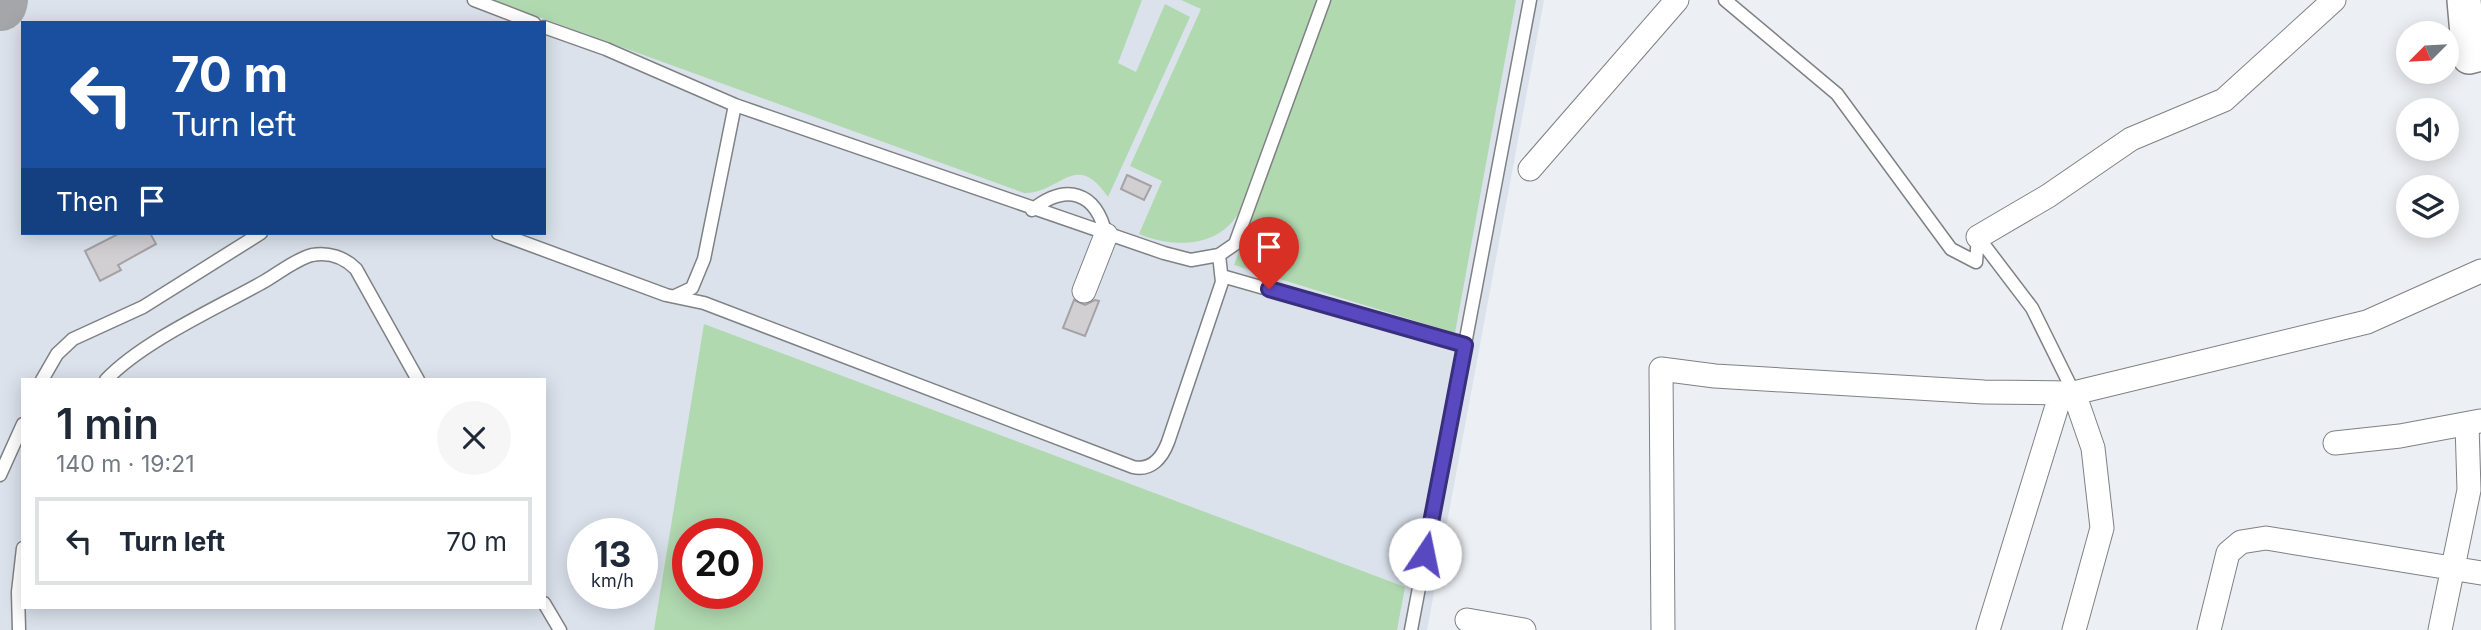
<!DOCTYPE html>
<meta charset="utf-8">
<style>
body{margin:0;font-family:Inter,sans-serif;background:#f6f6f7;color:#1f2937;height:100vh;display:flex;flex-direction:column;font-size:26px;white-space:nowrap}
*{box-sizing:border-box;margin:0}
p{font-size:23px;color:#747a83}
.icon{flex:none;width:38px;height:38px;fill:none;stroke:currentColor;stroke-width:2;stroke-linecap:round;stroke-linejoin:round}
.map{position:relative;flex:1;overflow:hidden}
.details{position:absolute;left:21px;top:378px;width:525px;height:231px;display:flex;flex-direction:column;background:#fff;border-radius:0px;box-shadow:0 4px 18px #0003}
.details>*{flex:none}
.top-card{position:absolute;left:21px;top:21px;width:525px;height:214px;border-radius:0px;box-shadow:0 4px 18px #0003;background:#1a4fa0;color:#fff;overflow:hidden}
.needle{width:46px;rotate:246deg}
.fabs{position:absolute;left:2396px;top:21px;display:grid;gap:14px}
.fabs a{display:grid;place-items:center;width:63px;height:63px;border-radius:50%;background:#fff;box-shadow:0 4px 18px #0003;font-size:35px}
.speed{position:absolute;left:567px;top:518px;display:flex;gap:14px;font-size:35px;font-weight:700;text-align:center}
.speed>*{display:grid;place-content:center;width:91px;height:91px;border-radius:50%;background:#fff;box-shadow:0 4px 18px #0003;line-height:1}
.speed small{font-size:18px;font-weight:400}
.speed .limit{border:10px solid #d22;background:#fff;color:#111}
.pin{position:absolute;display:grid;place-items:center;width:60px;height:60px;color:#fff;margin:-72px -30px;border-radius:50% 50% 50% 0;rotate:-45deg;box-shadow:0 0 7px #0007}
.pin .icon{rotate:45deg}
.me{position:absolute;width:77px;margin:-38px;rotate:11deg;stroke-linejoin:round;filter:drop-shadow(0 0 5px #0008)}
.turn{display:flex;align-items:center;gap:24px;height:147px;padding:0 35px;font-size:32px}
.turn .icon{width:91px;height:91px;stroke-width:2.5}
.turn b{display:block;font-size:49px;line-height:60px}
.then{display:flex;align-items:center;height:66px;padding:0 35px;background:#0003;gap:14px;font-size:26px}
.round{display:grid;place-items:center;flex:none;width:74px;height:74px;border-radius:37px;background:#f6f6f7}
.headline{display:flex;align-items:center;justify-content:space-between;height:119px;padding:0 35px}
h1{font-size:42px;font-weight:600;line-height:52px}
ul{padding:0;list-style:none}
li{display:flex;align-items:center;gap:21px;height:88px;margin:0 14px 10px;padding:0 21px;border:4px solid #e0e1e3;border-radius:0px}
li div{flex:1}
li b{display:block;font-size:26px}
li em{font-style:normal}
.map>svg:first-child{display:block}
.built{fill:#dbe2ec;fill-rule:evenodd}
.green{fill:#b0d9b0;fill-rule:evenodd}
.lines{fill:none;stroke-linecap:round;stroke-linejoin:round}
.taxiway{stroke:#a4a6a9;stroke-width:54}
.building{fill:#d1cfd2;stroke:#a4a2a5;stroke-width:2}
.service-casing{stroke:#7f8184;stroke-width:15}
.minor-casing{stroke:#7f8184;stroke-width:25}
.secondary-casing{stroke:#7f8184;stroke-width:36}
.service{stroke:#fff;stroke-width:12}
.minor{stroke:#fff;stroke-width:23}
.secondary{stroke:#fff;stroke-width:33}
.route-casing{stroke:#392f7d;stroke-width:18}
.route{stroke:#5849c1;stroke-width:12}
</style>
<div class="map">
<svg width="2481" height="630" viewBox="0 0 2481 630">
<rect width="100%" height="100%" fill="#eceff3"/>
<path class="built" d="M0,0H1544L1427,630H0ZM23,23H544V233H23ZM23,380H544V607H23ZM583,534H642V593H583ZM688,534H747V593H688Z"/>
<path class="green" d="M492,0H1142L1118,63L1136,72L1165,4L1190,17L1108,197C1075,149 1061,194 1024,193Z
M1181,0H1317L1238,214C1217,248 1173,248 1139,234L1162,181L1130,166L1201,9Z
M1331,0H1516L1455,333L1234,265Z
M704,324L1405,587L1397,630H654ZM688,534H747V593H688Z"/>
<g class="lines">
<path class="taxiway" d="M0,4L1,0"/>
</g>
<path class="building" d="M1127,175L1151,186L1144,200L1121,189Z
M120,233H150L156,244L118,265L121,270L100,281L85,251Z
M1074,300L1085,305L1095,300L1099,301L1085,336L1063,328Z"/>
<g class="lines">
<defs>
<path id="service" d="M474,0L534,23
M1725,0L1837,94L1951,249L1976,262L1978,237L2032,308L2074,393
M544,27L606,49L735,105L704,259L692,288L675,296
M735,105L1164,253L1191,260L1219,255
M1032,210C1066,183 1096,191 1106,235
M498,233L666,295L704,303L1133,467C1151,471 1162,458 1168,442L1222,282L1219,255L1235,244L1324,0
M1222,276L1465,345
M42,380L57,354L73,339L143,307L261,233
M106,380C143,341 217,308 265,281C279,273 296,259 312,255C328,252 344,257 356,269L418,380
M0,475L23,424
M544,603L560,630
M19,630L18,592L23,548
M1411,630L1530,0"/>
<path id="minor" d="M1530,169L1677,0
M1978,237L2048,196L2131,139L2224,100L2334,0
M1084,291L1106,235
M2335,443L2400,436L2480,421
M1467,620L1524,630
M1663,630L1661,369L1715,376L1984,392L2074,393L2367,322L2481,271
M1988,630L2061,393
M2074,630L2102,528L2093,448L2074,393
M2209,630L2228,553L2241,542L2266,538L2481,573
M2440,630L2469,490L2467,424"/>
<path id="secondary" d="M2464,0L2469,57L2481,54"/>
</defs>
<use href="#service" class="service-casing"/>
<use href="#minor" class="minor-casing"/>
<use href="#secondary" class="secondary-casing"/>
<use href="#service" class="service"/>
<use href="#minor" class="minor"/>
<use href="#secondary" class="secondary"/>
</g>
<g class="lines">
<defs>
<path id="route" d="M1269,289L1465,345L1425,554"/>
</defs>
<use href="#route" class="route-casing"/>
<use href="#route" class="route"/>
</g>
</svg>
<div class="fabs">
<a><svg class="needle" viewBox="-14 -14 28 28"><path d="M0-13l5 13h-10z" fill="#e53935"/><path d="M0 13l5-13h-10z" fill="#747a83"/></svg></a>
<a><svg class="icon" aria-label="sound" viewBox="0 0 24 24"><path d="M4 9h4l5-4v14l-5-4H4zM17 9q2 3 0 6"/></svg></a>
<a><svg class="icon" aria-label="layers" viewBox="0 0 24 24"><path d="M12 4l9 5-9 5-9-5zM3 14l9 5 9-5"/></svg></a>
</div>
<div class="speed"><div>13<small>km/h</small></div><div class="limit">20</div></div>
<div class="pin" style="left:1269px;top:289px;background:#d93025"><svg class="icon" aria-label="arrive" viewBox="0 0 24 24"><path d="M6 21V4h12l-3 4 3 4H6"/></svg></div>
<svg class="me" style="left:1425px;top:554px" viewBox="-20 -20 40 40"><circle r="19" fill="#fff"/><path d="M0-13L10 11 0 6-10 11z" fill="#5849c1"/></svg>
<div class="top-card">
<div class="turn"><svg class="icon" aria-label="left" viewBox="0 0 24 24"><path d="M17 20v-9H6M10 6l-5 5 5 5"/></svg><div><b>70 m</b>Turn left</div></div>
<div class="then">Then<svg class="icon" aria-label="arrive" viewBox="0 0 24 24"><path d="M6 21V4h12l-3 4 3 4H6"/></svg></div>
</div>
<section class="details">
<div class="headline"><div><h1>1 min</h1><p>140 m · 19:21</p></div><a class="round"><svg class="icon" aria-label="close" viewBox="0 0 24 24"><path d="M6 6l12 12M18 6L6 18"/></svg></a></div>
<ul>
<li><svg class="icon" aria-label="left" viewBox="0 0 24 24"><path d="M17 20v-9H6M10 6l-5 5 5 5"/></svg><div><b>Turn left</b></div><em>70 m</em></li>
</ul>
</section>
</div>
